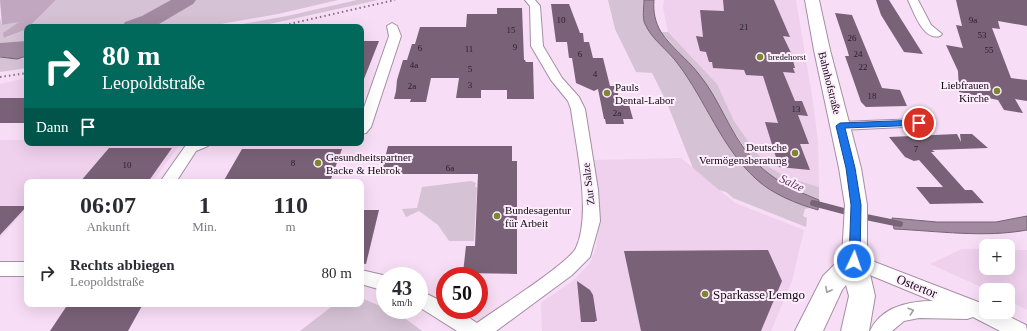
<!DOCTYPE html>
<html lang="de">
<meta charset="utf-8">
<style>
body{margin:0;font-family:"Times New Roman",serif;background:#f7f7f7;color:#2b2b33;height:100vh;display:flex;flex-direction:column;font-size:15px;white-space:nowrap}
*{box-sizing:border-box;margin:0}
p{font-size:13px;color:#7c7c81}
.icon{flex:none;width:22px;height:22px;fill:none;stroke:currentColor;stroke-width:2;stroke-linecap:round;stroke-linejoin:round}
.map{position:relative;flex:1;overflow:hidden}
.drawer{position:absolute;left:24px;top:179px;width:340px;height:128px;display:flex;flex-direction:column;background:#fff;border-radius:8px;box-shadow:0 4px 16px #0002}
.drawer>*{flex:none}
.hud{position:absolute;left:24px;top:24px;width:340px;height:122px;border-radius:8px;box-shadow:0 4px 16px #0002;background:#00695c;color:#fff;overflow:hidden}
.controls{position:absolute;left:979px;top:239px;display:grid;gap:8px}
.controls a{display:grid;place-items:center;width:36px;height:36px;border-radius:8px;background:#fff;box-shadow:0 4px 16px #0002;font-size:20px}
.speed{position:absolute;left:376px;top:267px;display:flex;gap:8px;font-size:20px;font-weight:700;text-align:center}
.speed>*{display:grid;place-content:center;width:52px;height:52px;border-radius:50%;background:#fff;box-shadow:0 4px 16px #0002;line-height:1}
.speed small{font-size:10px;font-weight:400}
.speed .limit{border:6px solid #d22;background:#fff;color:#111}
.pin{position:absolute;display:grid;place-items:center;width:34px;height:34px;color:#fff;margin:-17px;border:2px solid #fff;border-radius:50%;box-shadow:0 1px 4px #0007}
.me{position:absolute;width:44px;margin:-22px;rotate:3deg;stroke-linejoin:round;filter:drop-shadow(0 0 3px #0008)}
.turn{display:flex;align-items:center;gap:14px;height:84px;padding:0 12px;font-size:18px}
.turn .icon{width:52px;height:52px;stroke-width:2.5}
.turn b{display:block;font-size:28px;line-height:34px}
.then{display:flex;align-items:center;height:38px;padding:0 12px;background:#0003;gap:8px;font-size:15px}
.eta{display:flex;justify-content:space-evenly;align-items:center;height:68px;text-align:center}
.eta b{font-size:24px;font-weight:800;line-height:28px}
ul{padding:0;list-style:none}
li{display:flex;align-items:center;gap:12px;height:52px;padding:0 12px}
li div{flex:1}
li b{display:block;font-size:15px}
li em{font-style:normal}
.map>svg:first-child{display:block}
.built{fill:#efd0ed}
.green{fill:#d6c2d5}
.forest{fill:#c1a8c0}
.water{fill:#a28aa1;stroke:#776476}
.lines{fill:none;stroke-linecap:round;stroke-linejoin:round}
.stream{stroke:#776476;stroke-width:6}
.river{fill:#a28aa1;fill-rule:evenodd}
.building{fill:#796278}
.street-casing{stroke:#a58ea4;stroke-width:2}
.secondary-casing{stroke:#a58ea4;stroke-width:2}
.street{fill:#fff;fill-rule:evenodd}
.secondary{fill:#fff;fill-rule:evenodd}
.rail{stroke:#857484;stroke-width:2;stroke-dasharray:1.5 3;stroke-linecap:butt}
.oneway{stroke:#a09da0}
.route{fill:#1a73e8;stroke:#114b97}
.poi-dot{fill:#7e8631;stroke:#feeefd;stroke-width:1.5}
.labels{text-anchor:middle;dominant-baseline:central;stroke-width:4;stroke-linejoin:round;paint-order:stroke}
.number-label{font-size:9px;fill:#2c202c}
.far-poi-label{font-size:9px;fill:#120a12;stroke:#feeefd;text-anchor:start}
.street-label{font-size:11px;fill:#120a12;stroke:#feeefd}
.poi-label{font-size:11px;fill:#120a12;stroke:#feeefd;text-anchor:start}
.water-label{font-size:12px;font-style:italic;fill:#5c385b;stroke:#feeefd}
.near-street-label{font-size:13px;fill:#120a12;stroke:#feeefd}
.near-poi-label{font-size:13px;fill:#120a12;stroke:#feeefd;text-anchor:start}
</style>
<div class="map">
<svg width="1027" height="331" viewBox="0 0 1027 331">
<rect width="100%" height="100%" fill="#f7ddf5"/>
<path class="built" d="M664,0H796L813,102L818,142L819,187L786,177L769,167L756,152L734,121L717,84L668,32L663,7Z
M27,78V95L0,119V84Z
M0,140H27V143H181L152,182H27V208L0,238Z
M681,158L735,203L804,230L792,281L771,331H542L541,303L574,280L590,263L596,248L600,217L594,160Z
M962,249H986V268H1008V250H1027V310L1008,300V290H988L930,264Z"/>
<path class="green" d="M56,0H338L278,14L204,27H29Z
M357,0H378L256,27H226L287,16Z
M608,0H644C644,7 642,18 645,24C652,40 668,50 678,64C706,101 721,148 756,179C771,193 792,200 810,208L805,209L803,216L807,218L806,227L733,198L726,192L719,190L693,168L667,103L652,73L636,72L615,29Z
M0,18L2,25L20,21L5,38L27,29V50L0,46Z
M661,32H668L717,84L734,121L756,152L769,167L786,177L819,187V200L790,188L772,177L752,158L729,125L710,90L698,73Z
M0,57L17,59L27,58V68L0,72Z
M471,181L476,183L475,187H477L474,241H449L438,225L419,211L406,217L402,209L417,208L422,187Z
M361,298L385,308V310L399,314L422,331H300L335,304H361Z"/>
<path class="forest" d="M0,0H56L29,27H27V29L4,38L3,33L19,22L2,25Z"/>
<path class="water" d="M644,0H654C653,11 655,22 661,32C671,47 687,59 698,73C720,99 729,133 752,158C772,180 792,189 819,200L818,210C797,204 772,194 756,179C721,147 706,101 678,64C668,50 652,40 645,24C642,18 644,7 644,0Z
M0,46L27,50V56L17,59L0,57Z
M1027,216V230C984,238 938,231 894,229L892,218L937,222H996Z"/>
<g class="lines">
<path class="stream" d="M813,203L851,213
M861,216L900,224"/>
<path class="river" d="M171,0H196L193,4L154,27H122L125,22L142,16Z
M27,41V55L0,57V43Z"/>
</g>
<path class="building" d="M723,0H774L790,37L783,36L793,57H792L795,68H793L795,73L783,72L795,101H802L808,116L798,115L809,144H800L810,170L779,167L765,122L778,123L763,76L746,75L744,70L713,68L712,62H709L706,52L700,51L696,36L703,37L700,10L724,11Z
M876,0H889L923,54L904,52L881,15Z
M956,0H1027V26L998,21L1000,29L992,28L1011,78L1027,80V101L1015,99L1023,113L1004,110L998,100L959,92L958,71L946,45L963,48L956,25L962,26Z
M551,4H569L580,33H583L584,42H589L593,58H603L610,86H616L619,98H627L633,119H623L624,124H606L605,119H604L598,89L594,91L576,83L572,58H569L567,42H556Z
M497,8H522L524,60H525L526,62H533L534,99H507V90H481V98H456L459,78H431L426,102H410L411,99H394L396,91L397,80L403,60H407L412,44H415L420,27H466L467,14H497Z
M835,13L852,15L882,88L900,90L907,106L866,107L861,102L845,56H849L847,49Z
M361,41H379L362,84H361Z
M0,98H27V123H0Z
M957,134L961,142L960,134H972L988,148L932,150L935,152H931L965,190H972L984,203L930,204L916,187H943L919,160L914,161L905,157L889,137Z
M388,146H512V161H517V274L463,273L466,246H475L478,174H381Z
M109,148H172L148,182H80Z
M242,149H342L331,179H301L299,182H223Z
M0,206H27L0,235Z
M361,210H379L366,264L361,263Z
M768,250L782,281L761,331H641L624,251Z
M577,281L590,290L593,295L597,321H595V322H581Z
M68,304H143L128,331H50Z"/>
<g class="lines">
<defs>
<path id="street" d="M525,0H535L540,6L543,46L562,78L579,97L585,109L598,190L600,221L590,257L572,275L496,331H457L419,307V290L445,303V310H457L477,323C495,310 569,263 576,248C592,213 576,147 571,109L568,101L551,80L531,46L530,6Z
M908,0H918L931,25L942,34L940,36C923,41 914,12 908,0Z
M392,23L397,26L401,36L371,127L366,133L361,134V116L389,36L387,26Z
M919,119L924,120L926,123L924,126L840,130L835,129L833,126L835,123L840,122Z
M190,143H210L208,146L196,151L176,182H160L186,145Z
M854,254L986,305V312H1000L1026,325L1027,331H1000L973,317L967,319L919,318L904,321L892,331H870C881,307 909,301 933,301L848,266L845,261L848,256Z
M0,262H27V276H0Z
M361,270L387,276H385V291L361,284Z"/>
<path id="secondary" d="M805,0H819L830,50L861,168L867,205V261L875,296L869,331H841L849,296L846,285L842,290L823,331H795L823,276L842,257L845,205L839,168L814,50Z"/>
</defs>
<use href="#street" class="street-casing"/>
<use href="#secondary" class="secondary-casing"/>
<use href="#street" class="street"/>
<use href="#secondary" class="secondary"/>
<path class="rail" d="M276,27L395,0
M0,77L27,73"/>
</g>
<defs><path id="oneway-chevron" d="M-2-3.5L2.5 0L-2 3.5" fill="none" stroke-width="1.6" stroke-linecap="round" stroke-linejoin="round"/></defs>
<g class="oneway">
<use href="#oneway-chevron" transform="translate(828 290) rotate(119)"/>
<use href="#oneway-chevron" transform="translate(911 311) rotate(-18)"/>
</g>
<path class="route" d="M919,120L922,121L924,123L922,125L845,128L855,168L861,205L860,261L858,264L854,265L850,264L849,261L851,205L846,168L836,126L840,123Z"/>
<g class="poi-dot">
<circle cx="760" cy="57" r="4"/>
<circle cx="997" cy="91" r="4"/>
<circle cx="607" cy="93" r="4"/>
<circle cx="795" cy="153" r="4"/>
<circle cx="318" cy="163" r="4"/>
<circle cx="497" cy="216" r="4"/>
<circle cx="705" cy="294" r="4"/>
</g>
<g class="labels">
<g class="number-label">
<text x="561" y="20">10</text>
<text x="973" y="20">9a</text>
<text x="744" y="27">21</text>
<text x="511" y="30">15</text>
<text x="982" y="35">53</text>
<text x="852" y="38">26</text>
<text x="515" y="47">9</text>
<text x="420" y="48">6</text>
<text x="469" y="49">11</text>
<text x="989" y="50">55</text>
<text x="580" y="54">6</text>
<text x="858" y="54">24</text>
<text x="414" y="65">4a</text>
<text x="863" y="67">22</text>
<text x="470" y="69">5</text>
<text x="595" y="74">4</text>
<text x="470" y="85">3</text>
<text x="412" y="86">2a</text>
<text x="872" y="96">18</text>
<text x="796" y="109">13</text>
<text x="617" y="113">2a</text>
<text x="916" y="149">7</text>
<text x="293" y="163">8</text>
<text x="127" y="165">10</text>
<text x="450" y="168">6a</text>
</g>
<g class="far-poi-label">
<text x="768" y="57">bredehorst</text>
</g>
<g class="street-label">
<text transform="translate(830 83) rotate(76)">Bahnhofstraße</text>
<text transform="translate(588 184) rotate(-97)">Zur Salze</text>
</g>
<g class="poi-label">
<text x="989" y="85" text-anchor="end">Liebfrauen<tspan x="989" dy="13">Kirche</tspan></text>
<text x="615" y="87">Pauls<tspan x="615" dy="13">Dental-Labor</tspan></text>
<text x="787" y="147" text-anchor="end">Deutsche<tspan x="787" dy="13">Vermögensberatung</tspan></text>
<text x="326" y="157">Gesundheitspartner<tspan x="326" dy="13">Backe &amp; Hebrok</tspan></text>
<text x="505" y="210">Bundesagentur<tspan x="505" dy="13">für Arbeit</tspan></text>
</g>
<g class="water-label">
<text transform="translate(792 183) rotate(25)">Salze</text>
</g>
<g class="near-street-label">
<text transform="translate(917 286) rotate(22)">Ostertor</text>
</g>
<g class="near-poi-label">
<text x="713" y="294">Sparkasse Lemgo</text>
</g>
</g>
</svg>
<div class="controls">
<a>+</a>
<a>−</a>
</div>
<div class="speed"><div>43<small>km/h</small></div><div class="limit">50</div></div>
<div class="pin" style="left:919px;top:123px;background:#d93025"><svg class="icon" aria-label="arrive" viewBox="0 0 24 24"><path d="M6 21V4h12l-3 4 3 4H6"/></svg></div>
<svg class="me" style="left:854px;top:261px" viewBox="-20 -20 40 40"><circle r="17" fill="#1a73e8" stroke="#fff" stroke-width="3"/><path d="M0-11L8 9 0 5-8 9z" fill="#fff"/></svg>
<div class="hud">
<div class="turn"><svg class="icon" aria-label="right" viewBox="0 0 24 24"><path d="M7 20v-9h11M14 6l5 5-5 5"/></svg><div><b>80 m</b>Leopoldstraße</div></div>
<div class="then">Dann<svg class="icon" aria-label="arrive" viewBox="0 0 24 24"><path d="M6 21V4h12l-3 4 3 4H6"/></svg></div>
</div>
<section class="drawer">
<div class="eta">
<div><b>06:07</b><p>Ankunft</p></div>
<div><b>1</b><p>Min.</p></div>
<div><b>110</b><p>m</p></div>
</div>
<ul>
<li><svg class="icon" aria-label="right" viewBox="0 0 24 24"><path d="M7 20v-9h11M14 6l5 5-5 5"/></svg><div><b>Rechts abbiegen</b><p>Leopoldstraße</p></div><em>80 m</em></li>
</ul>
</section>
</div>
